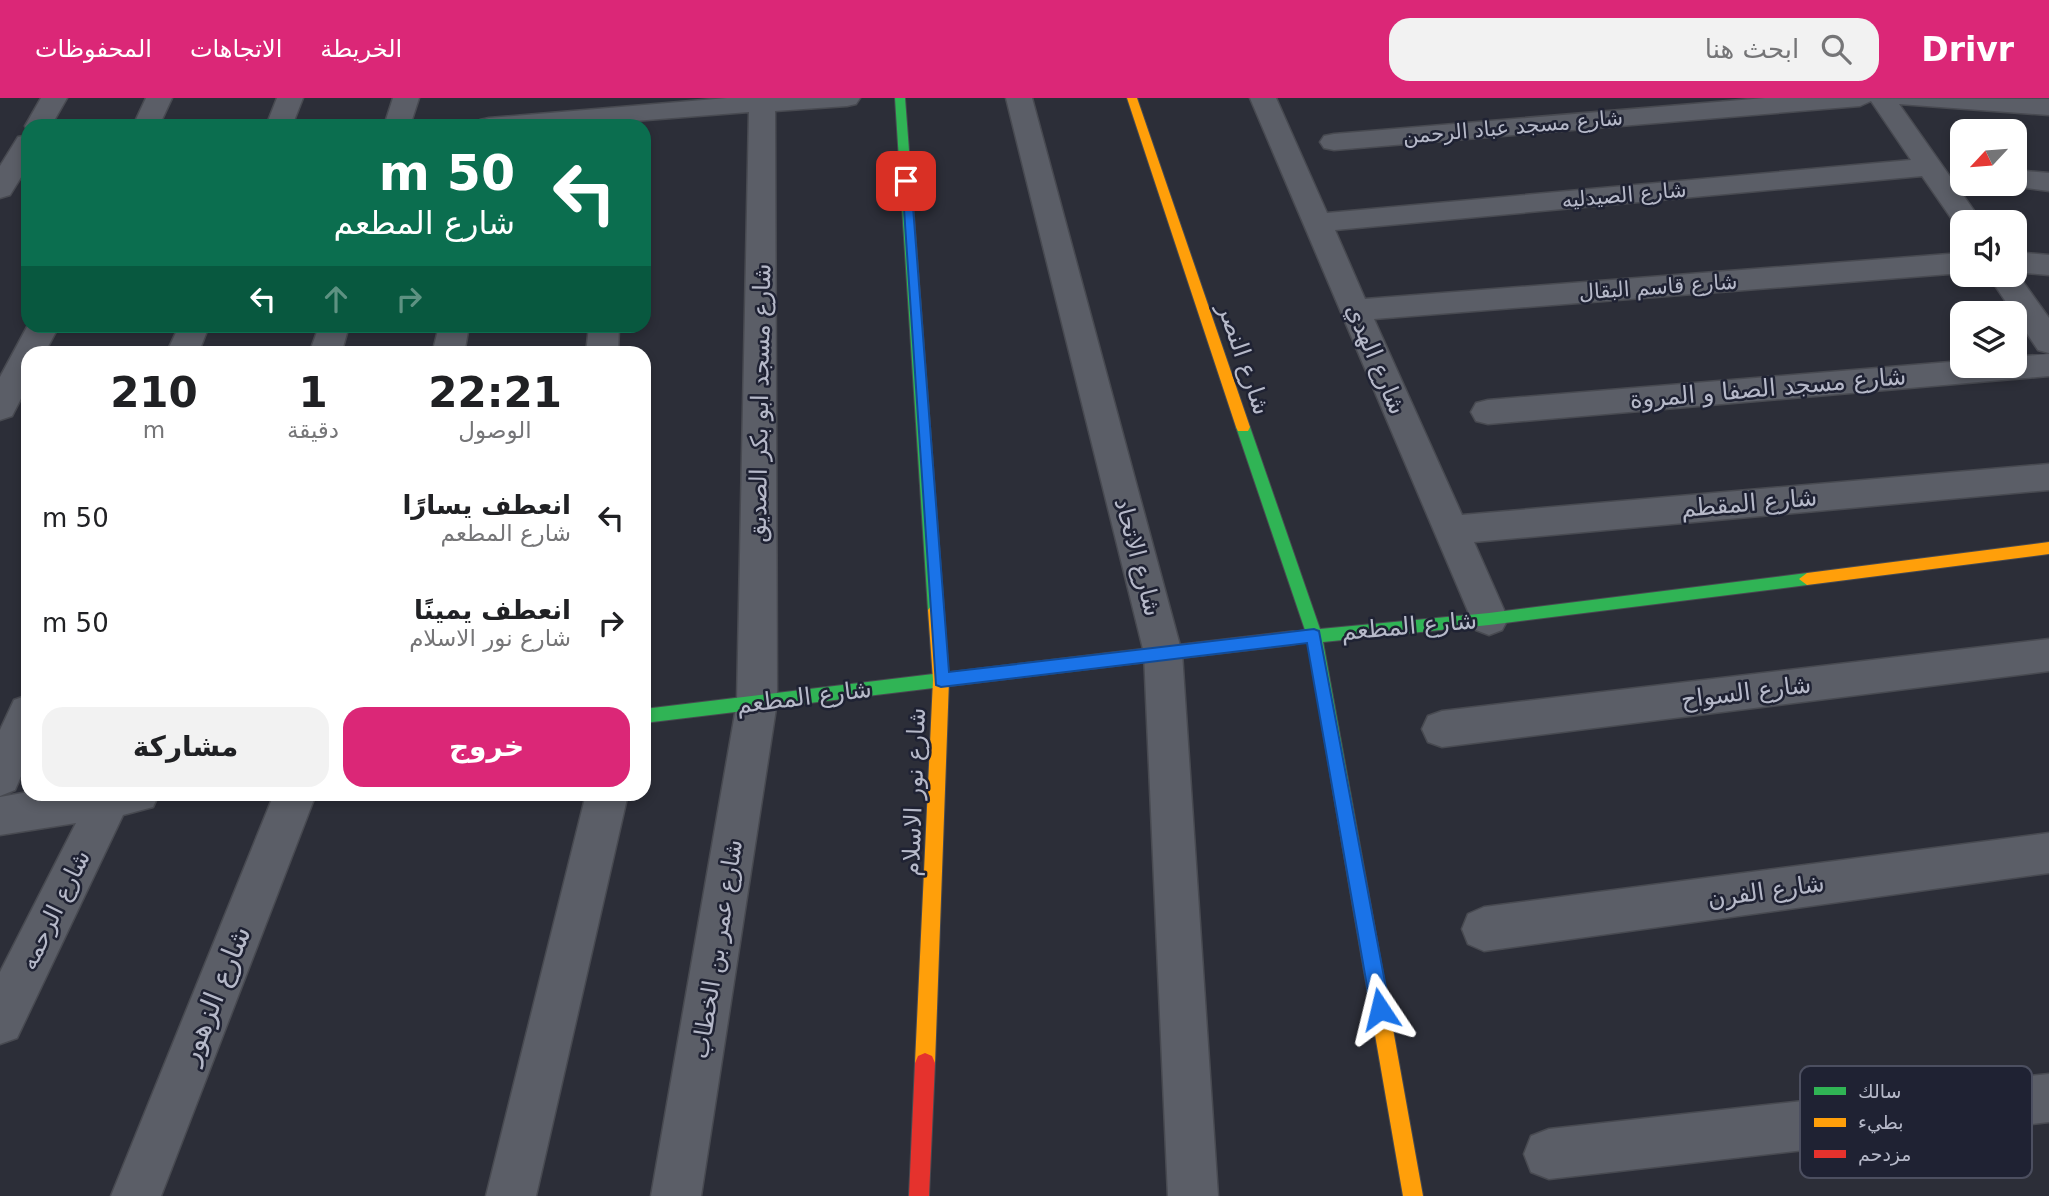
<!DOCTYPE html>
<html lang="ar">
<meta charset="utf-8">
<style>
body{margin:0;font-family:"DejaVu Sans","Noto Naskh Arabic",sans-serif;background:#f2f2f2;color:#202124;direction:rtl;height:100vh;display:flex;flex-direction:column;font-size:26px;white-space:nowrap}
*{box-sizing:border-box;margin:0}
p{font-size:23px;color:#757577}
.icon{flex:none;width:38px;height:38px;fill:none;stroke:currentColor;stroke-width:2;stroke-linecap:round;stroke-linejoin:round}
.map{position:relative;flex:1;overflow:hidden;direction:ltr}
.sheet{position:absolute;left:21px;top:248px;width:630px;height:455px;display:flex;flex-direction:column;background:#fff;border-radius:21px;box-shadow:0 4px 10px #0003;direction:rtl}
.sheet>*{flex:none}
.top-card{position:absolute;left:21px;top:21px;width:630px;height:214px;border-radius:21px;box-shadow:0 4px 10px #0003;direction:rtl;background:#0b6e4f;color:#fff;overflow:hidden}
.needle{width:46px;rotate:244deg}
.fabs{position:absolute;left:1950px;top:21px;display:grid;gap:14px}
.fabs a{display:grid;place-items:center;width:77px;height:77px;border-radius:14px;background:#fff;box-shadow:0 4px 10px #0003;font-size:35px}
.pin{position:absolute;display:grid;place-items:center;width:60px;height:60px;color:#fff;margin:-30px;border-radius:14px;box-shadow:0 4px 10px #0006}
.me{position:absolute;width:77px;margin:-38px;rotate:350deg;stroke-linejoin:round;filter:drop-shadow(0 0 5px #0008)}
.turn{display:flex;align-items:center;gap:24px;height:147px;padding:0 21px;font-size:32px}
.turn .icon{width:91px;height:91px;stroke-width:2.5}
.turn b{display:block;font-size:49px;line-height:60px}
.lanes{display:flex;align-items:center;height:66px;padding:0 21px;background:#0003;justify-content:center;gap:35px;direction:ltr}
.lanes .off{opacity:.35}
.eta{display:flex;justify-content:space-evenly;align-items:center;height:119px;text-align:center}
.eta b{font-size:42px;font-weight:800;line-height:49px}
.button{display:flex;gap:14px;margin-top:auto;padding:14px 21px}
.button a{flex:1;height:80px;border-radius:21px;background:#db2777;color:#fff;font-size:28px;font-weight:800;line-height:80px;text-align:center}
.button a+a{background:#f2f2f2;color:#202124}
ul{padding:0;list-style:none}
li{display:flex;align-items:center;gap:21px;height:105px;padding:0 21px}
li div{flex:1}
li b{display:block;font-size:26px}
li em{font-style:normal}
header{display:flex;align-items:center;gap:42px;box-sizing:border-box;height:98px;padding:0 35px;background:#db2777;color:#fff}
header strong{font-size:33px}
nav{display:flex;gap:38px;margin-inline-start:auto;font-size:24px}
.search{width:490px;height:63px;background:#f2f2f2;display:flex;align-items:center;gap:18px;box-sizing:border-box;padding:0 24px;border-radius:21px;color:#757577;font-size:26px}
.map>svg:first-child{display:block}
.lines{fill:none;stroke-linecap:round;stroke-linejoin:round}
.street-casing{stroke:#484a51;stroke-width:3}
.fast-casing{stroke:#484a51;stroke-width:2}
.slow-casing{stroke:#484a51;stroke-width:2}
.jam-casing{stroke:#484a51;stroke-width:2}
.street{fill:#5b5e67;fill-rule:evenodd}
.fast{fill:#30b455;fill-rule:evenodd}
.slow{fill:#ff9f0a;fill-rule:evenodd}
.jam{fill:#e5322d;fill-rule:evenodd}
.route{fill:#1a73e8;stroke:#114b97;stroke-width:2}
.labels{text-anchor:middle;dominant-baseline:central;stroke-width:5;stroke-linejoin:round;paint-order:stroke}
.far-street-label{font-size:21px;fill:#b6b9c9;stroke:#1f2233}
.street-label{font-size:24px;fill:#b6b9c9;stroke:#1f2233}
.near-street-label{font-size:28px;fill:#b6b9c9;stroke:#1f2233}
.key{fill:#1f2233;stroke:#4c4f60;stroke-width:2}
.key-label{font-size:19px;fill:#b6b9c9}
</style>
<header>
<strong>Drivr</strong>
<div class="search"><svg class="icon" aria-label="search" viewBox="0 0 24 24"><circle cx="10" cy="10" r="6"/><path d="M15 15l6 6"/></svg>ابحث هنا</div>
<nav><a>الخريطة</a><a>الاتجاهات</a><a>المحفوظات</a></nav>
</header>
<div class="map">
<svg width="2049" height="1098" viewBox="0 0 2049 1098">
<rect width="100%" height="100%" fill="#2c2e38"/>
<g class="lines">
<defs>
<path id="street" d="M41,0H67L51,28H28V33L25,28Z
M146,0H172L159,28H133Z
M277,0H303L292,28H266Z
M393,0H419L410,28H384Z
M727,0H860L856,6L847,8L775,13L777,604L701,1098H651L737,604L749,14L570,28H476L480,22L489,20Z
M1006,0H1032L1182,555L1218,1098H1168L1144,555Z
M1250,0H1276L1327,115L1911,62L1871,3L1860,8L1334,52L1324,50L1320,44L1324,38L1334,36L1765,0L2049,1V17L1899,6L1982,124H1962V132L1958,130L1922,78L1335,132L1365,201L1962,155V175L1374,221L1462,417L2049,366V392L1474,444L1508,521L1502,532L1489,537L1476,532Z
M28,37V68L10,97L0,100V68L18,39Z
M2014,72L2049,75V93L2004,87L2014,86Z
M2014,154L2049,157V177L2016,174L2049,220V255L2038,252L1988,177H2014Z
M28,227L59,228L44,256H28V287L12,318L0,322V279Z
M179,228H209L198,256H166Z
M319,228H349L341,256H309Z
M439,228H469L464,256H432Z
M589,228H619L618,256H586Z
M2049,256V278L1488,326L1476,323L1471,314L1476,305L1488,302L1962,263V268H2014V259Z
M2049,541V573L1442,649L1428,644L1422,631L1428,618L1442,613Z
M28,597V662L15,692L0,698V632L14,602Z
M28,694V696H159L153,709L123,717L17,940L0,946V874L76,725L0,737V699Z
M274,696H316L161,1098H111Z
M586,696H628L536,1098H486Z
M2049,735V775L1484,853L1468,846L1462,831L1468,816L1484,809Z
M2049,976V1024L1549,1081L1531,1074L1524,1056L1531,1038L1549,1031Z"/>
<path id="fast" d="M895,0H905L944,512L941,516H931L928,512Z
M1243,324L1250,329L1320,531L1489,515L1807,475L1815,481L1807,487L1489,527L1323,544L1366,781L1363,787L1357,790L1351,787L1348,781L1308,545H1287L1285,540L1287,535L1305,532L1236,329Z
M1107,555L1113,557L1115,562L1113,567L1107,569L644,625V611Z"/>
<path id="slow" d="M1127,0H1137L1250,329L1248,333H1238L1236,329Z
M2049,444V456L1807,487L1799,481L1807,475Z
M936,506L941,508L944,512L949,582L935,965L932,972L925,975L918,972L915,965L933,582L928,512L931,508Z
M1357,772L1363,775L1366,781L1423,1098H1403L1348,781L1351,775Z"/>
<path id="jam" d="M1293,533L1299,535L1301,540L1299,545L1293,547L1107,569L1101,567L1099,562L1101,557L1107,555Z
M925,955L932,958L935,965L929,1098H909L915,965L918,958Z"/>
</defs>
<use href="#street" class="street-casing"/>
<use href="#fast" class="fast-casing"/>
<use href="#slow" class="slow-casing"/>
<use href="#jam" class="jam-casing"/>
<use href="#street" class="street"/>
<use href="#fast" class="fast"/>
<use href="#slow" class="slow"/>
<use href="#jam" class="jam"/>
</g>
<path class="route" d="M902,81L911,83L949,574L1314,531L1319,533L1390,911L1387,918L1380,921L1373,918L1371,911L1307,545L941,589L936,587Z"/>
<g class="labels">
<g class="far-street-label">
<text transform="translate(1513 29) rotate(-5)">شارع مسجد عباد الرحمن</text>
<text transform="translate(1624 97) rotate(-5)">شارع الصيدليه</text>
<text transform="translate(1658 189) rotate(-4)">شارع قاسم البقال</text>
</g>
<g class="street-label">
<text transform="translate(1244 261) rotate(71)">شارع النصر</text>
<text transform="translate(1376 261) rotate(67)">شارع الهدي</text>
<text transform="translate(1768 290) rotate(-5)">شارع مسجد الصفا و المروة</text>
<text transform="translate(760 305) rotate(-89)">شارع مسجد ابو بكر الصديق</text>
<text transform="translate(1749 405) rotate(-5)">شارع المقطم</text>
<text transform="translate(1138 459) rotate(75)">شارع الاتحاد</text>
<text transform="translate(1409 528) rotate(-5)">شارع المطعم</text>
<text transform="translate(1746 594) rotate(-7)">شارع السواح</text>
<text transform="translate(804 599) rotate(-7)">شارع المطعم</text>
<text transform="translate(914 694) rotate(-88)">شارع نور الاسلام</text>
<text transform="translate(1766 793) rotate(-8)">شارع الفرن</text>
<text transform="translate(55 812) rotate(-64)">شارع الرحمه</text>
<text transform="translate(717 851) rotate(-81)">شارع عمر بن الخطاب</text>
</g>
<g class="near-street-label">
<text transform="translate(215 897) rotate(-68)">شارع الزهور</text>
</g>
</g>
<rect x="1800" y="968" width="232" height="112" rx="10" class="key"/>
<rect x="1814" y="989" width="32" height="8" fill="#30b455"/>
<rect x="1814" y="1020" width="32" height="9" fill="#ff9f0a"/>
<rect x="1814" y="1052" width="32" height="8" fill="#e5322d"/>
<g class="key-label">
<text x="1858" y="1000">سالك</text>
<text x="1858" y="1031">بطيء</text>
<text x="1858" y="1063">مزدحم</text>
</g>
</svg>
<div class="fabs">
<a><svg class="needle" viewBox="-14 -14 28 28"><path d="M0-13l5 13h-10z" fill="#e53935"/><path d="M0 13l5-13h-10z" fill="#757577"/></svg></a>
<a><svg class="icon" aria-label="sound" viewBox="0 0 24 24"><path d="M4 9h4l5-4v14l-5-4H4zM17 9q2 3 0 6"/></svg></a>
<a><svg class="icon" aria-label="layers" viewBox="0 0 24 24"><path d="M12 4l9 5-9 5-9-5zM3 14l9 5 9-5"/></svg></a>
</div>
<div class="pin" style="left:906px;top:83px;background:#d93025"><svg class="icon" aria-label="arrive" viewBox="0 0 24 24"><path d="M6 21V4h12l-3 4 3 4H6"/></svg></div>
<svg class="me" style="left:1380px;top:911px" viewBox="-20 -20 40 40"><path d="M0-17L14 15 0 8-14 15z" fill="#1a73e8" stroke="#fff" stroke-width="4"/></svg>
<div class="top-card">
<div class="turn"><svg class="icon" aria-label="left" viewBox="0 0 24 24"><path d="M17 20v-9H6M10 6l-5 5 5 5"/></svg><div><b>50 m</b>شارع المطعم</div></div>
<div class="lanes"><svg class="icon" aria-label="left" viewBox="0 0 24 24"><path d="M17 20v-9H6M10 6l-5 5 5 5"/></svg><svg class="icon off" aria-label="ahead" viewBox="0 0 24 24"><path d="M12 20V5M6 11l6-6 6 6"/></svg><svg class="icon off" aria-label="right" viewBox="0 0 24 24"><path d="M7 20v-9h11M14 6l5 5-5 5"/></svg></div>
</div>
<section class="sheet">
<div class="eta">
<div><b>22:21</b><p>الوصول</p></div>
<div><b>1</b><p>دقيقة</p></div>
<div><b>210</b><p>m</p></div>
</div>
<ul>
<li><svg class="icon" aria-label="left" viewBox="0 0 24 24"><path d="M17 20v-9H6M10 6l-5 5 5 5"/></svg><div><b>انعطف يسارًا</b><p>شارع المطعم</p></div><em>50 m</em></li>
<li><svg class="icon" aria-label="right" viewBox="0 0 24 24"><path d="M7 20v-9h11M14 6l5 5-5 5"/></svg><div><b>انعطف يمينًا</b><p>شارع نور الاسلام</p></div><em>50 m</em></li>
</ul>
<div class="button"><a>خروج</a><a>مشاركة</a></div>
</section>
</div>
